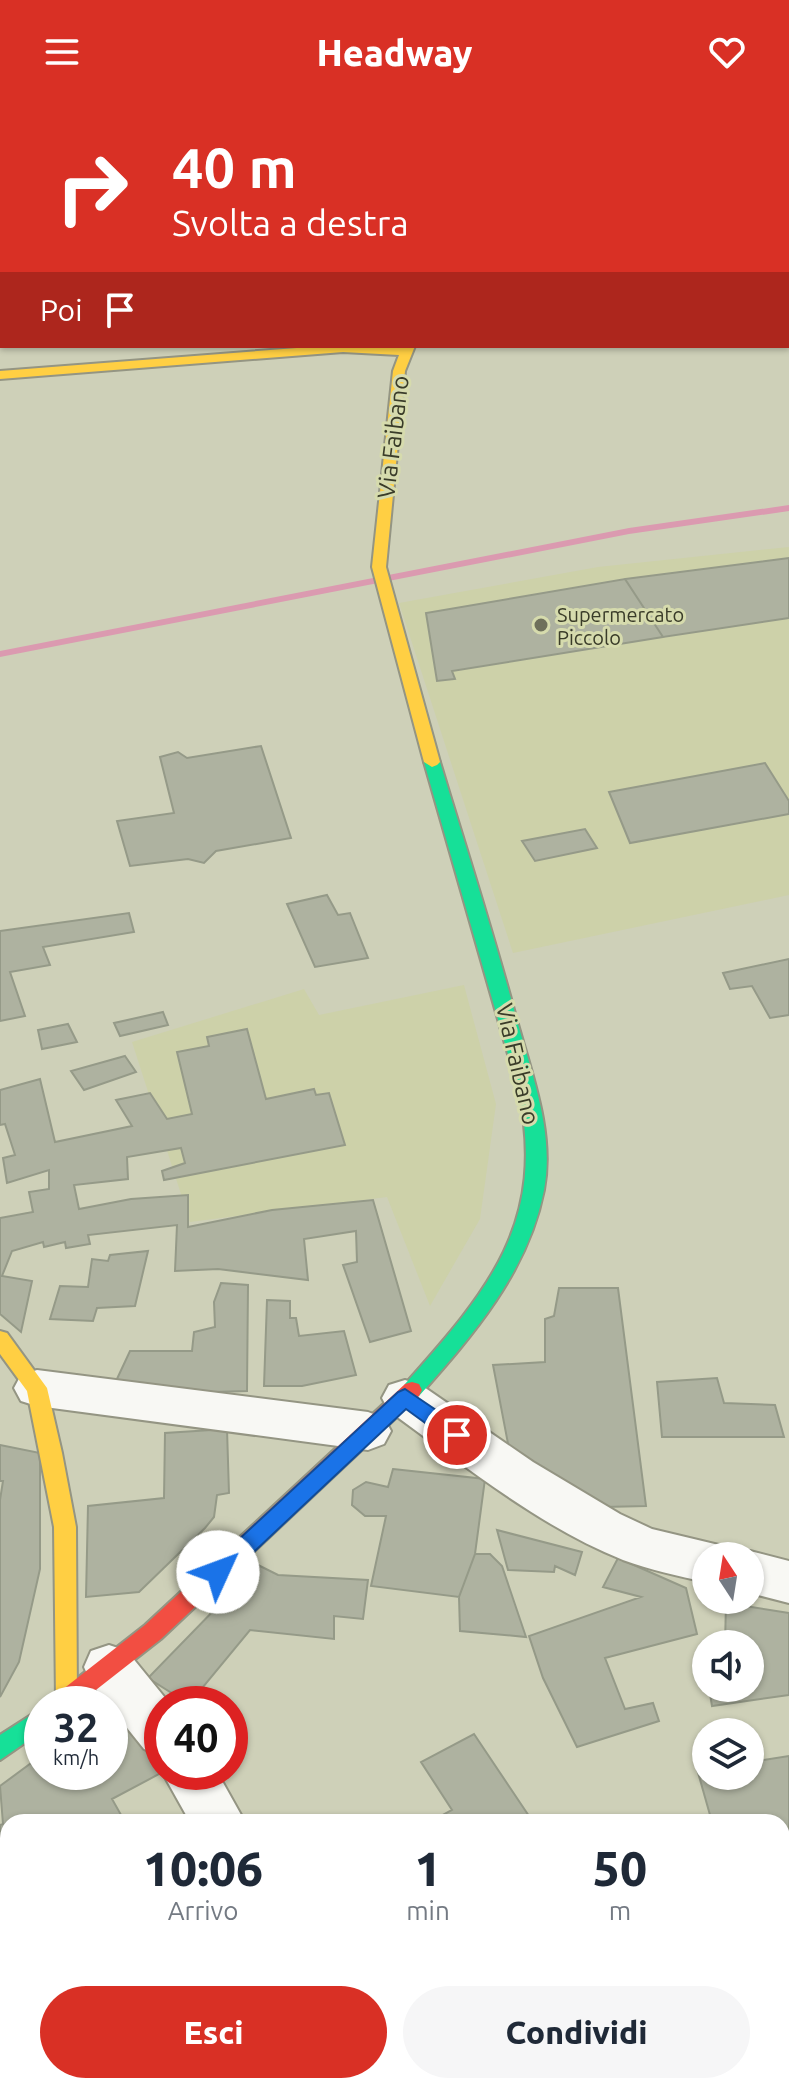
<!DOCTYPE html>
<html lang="it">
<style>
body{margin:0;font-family:Ubuntu,sans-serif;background:#f6f6f7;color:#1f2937;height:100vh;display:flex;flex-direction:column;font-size:30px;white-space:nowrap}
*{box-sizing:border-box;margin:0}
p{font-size:26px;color:#747a83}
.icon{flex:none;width:44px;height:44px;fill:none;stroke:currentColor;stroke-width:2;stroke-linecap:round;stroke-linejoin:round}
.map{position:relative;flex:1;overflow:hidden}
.sheet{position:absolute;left:0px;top:1710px;width:790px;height:280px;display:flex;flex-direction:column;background:#fff;border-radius:24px 24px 0 0;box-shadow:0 2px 6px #0004}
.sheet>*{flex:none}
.banner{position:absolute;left:0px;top:0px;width:790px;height:244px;box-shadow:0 2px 6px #0004;background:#d93025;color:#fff;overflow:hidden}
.needle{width:52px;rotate:348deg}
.tools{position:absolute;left:692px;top:1438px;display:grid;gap:16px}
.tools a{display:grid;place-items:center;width:72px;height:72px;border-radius:50%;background:#fff;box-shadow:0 2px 6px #0004;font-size:40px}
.speed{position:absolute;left:24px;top:1582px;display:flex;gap:16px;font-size:40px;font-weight:700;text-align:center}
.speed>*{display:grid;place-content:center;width:104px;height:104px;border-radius:50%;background:#fff;box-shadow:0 2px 6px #0004;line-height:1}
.speed small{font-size:20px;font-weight:400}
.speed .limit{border:12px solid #d22;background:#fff;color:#111}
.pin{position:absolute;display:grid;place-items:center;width:68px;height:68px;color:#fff;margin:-34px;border:4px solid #fff;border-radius:50%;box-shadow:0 2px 8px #0007}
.me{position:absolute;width:88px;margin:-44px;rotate:47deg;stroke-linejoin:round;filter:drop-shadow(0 0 6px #0008)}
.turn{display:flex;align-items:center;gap:28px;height:168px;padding:0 40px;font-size:36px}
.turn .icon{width:104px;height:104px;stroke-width:2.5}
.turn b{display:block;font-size:56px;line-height:68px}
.then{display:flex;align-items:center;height:76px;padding:0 40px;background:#0003;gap:16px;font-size:30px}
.eta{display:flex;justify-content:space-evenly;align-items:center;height:136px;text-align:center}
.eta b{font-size:48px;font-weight:800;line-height:56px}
.button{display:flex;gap:16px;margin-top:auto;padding:16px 40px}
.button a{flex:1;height:92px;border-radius:48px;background:#d93025;color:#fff;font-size:32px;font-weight:800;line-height:92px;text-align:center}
.button a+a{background:#f6f6f7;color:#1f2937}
header{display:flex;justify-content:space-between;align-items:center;height:104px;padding:0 40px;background:#d93025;color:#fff;font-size:36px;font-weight:800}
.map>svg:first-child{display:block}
.built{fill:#cdd1a9}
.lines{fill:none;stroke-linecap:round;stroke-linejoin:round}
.stream{fill:#db9ab0;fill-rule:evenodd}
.building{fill:#aeb2a0;stroke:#959a88;stroke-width:2}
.street-casing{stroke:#949583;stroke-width:4}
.fast-casing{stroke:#949583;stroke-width:4}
.slow-casing{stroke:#949583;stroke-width:4}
.jam-casing{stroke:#949583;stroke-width:4}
.street{fill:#f8f8f4;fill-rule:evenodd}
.fast{fill:#16e098;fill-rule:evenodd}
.slow{fill:#ffcf43;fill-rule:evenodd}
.jam{fill:#f24e42;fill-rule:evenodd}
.route{fill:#1a73e8;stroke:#114b97;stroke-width:2}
.poi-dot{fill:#6e705b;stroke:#d6dbad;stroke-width:3}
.labels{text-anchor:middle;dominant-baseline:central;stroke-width:6;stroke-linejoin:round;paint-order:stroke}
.far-poi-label{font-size:20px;fill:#3a3c29;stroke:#d6dbad;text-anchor:start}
.street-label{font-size:24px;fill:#3a3c29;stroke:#d6dbad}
</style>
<header><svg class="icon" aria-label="menu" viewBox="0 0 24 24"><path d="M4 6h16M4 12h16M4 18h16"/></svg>Headway<svg class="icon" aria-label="heart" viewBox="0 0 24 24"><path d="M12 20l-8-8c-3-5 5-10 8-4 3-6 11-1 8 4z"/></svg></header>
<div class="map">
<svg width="789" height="1990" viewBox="0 0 789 1990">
<rect width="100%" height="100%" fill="#ced0b8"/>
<path class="built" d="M789,443V791L513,849L399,499L598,463Z
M464,881L496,1000L480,1115L430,1202L387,1093L190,1118L132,938L304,885L319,911Z"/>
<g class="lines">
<path class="stream" d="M789,401V407L629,430L0,553V547L629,424Z"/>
</g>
<path class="building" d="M789,454V514L663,533L625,475Z
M625,475L663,533L452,567L455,575L437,577L426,509Z
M261,642L291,734L216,747L204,759L188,755L130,762L117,717L174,709L160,653L178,648L187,654Z
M765,659L789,697V710L630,739L609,688Z
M585,725L597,744L535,757L522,737Z
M327,791L338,811L350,809L368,854L315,863L287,800Z
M129,809L134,828L43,843L50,861L10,868L25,912L0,917V827Z
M789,855V911L770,914L752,882L730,885L723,869Z
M163,908L168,921L120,932L114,919Z
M68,920L77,938L42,945L38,926Z
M247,925L266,995L314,985L316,991L329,989L345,1041L164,1076L162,1067L185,1059L181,1044L127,1053L128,1075L74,1081L79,1105L131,1095L188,1091V1123L272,1106L373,1096L411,1227L370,1238L343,1161L357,1158L356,1127L304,1135L308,1176L218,1165L175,1167L177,1121L88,1131L90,1140L66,1144L65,1138L44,1143L43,1138L12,1147L2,1172L32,1177L21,1228L0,1210V1114L33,1108L29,1088L49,1085V1066L7,1079L3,1054L15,1051L5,1020L0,1021V986L40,975L55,1038L132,1022L116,996L150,989L167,1015L192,1010L177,948L209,942L207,933Z
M125,952L136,968L84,986L71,967Z
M148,1147L135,1202L97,1204L93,1217L50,1215L60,1182L88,1183L92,1155L108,1157L110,1151Z
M221,1179L248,1181L247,1287L146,1290L116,1277L130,1247H192L194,1228L215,1223L214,1198Z
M559,1184H618L646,1402L603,1403L510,1350L493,1261L545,1258V1215L554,1212Z
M267,1196L290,1197V1214H296L299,1232L344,1227L356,1271L302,1282H264Z
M717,1274L724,1299L775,1301L784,1333H662L657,1278Z
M227,1325L229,1389L217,1391L214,1413L205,1424L139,1488L86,1493L88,1402L164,1394L165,1329Z
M0,1341L40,1349V1465L19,1558L0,1593V1396L3,1377H0Z
M393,1365L485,1375L475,1450L459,1493L371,1482L386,1412H365L352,1401L353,1386L366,1378L388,1383Z
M497,1426L582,1448L575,1471L555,1462L554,1468L508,1466Z
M475,1450H490L502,1462L526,1533L460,1527L459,1493Z
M618,1454L686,1484L697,1530L605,1554L625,1605L653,1599L659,1617L577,1643L543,1574L529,1532L641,1493L603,1483Z
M258,1461L278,1471L368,1476L363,1515L334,1512V1535L250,1526L189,1600L148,1574Z
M726,1499L789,1509V1591L712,1602L709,1584H750V1540H725Z
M110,1606L132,1627L161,1669L112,1695L125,1718H8V1865L0,1869V1721L3,1720L0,1682L42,1651V1668H110Z
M474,1630L533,1718H430L452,1706L421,1658Z
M789,1652V1881L782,1882V1718H712L697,1665L706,1664V1672H750V1658Z
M8,1931V1982H133L118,1990H0V1935Z
M250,1982H304L309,1990H237Z
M503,1982H655L661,1990H493Z"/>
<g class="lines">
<defs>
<path id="street" d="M37,1266L368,1308L384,1314L391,1327L384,1340L368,1346L37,1302L21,1297L14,1284L21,1271Z
M405,1276L421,1281L533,1358L620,1410L652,1425L723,1442L728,1452H706V1478C678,1472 650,1466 623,1456C538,1422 463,1360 389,1307L382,1294L389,1281Z
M750,1447L789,1457V1499L750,1489V1452H737Z
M109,1541L127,1547L170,1600H162V1652L144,1645L91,1579L84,1563L91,1547Z
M162,1668H217L245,1718H190Z
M350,1982H410L413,1990H353Z"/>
<path id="fast" d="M512,0H522L511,2Z
M432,653L440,658L450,691C473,765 496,839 516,913C531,968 555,1028 544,1086C528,1168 473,1231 419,1292L412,1294L405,1292L402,1286L405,1280C488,1187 548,1118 518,985L424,658Z
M42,1604V1627L0,1656V1631Z"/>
<path id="slow" d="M323,242H415L405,267L386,463L440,658L437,661L432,663L424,658L372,463L393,267L399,251L343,248L0,275V267Z
M0,1227L7,1229L47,1284L62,1349L76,1423L77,1600H57L56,1596L54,1423L27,1287L0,1250Z"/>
<path id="jam" d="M412,1278L419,1280L422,1286L419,1292L161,1535L78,1600H50L53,1593L145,1521L405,1280Z"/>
</defs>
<use href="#street" class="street-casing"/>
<use href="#fast" class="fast-casing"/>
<use href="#slow" class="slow-casing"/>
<use href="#jam" class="jam-casing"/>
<use href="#street" class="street"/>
<use href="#fast" class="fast"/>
<use href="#slow" class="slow"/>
<use href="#jam" class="jam"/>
</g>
<path class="route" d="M405,1285L464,1325L467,1331L464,1337H450L406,1305L225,1475H210L207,1468L210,1462L398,1288Z"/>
<circle class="poi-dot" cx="541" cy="521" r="8"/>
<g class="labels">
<g class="far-poi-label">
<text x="557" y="510">Supermercato<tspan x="557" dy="23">Piccolo</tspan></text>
</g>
<g class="street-label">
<text transform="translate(393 333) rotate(-83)">Via Faibano</text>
<text transform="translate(518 960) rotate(77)">Via Faibano</text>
</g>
</g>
</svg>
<div class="tools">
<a><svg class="needle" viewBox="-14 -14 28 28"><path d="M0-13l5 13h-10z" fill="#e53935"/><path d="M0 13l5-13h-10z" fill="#747a83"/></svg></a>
<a><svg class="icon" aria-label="sound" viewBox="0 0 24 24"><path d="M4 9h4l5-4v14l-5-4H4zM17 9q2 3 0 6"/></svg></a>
<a><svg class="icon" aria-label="layers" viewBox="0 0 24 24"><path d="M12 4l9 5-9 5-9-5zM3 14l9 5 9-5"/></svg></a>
</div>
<div class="speed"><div>32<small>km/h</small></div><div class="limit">40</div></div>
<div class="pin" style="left:457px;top:1331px;background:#d93025"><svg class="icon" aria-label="arrive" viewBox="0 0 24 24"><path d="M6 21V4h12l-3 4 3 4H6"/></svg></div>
<svg class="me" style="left:218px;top:1468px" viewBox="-20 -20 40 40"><circle r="19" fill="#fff"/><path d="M0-13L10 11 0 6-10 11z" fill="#1a73e8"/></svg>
<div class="banner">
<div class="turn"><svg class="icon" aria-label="right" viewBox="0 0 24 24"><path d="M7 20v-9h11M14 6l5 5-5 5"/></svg><div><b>40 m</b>Svolta a destra</div></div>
<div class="then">Poi<svg class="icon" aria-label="arrive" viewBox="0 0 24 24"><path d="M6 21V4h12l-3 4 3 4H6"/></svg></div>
</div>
<section class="sheet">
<div class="eta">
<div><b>10:06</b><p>Arrivo</p></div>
<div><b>1</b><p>min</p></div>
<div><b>50</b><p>m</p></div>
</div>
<div class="button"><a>Esci</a><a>Condividi</a></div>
</section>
</div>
